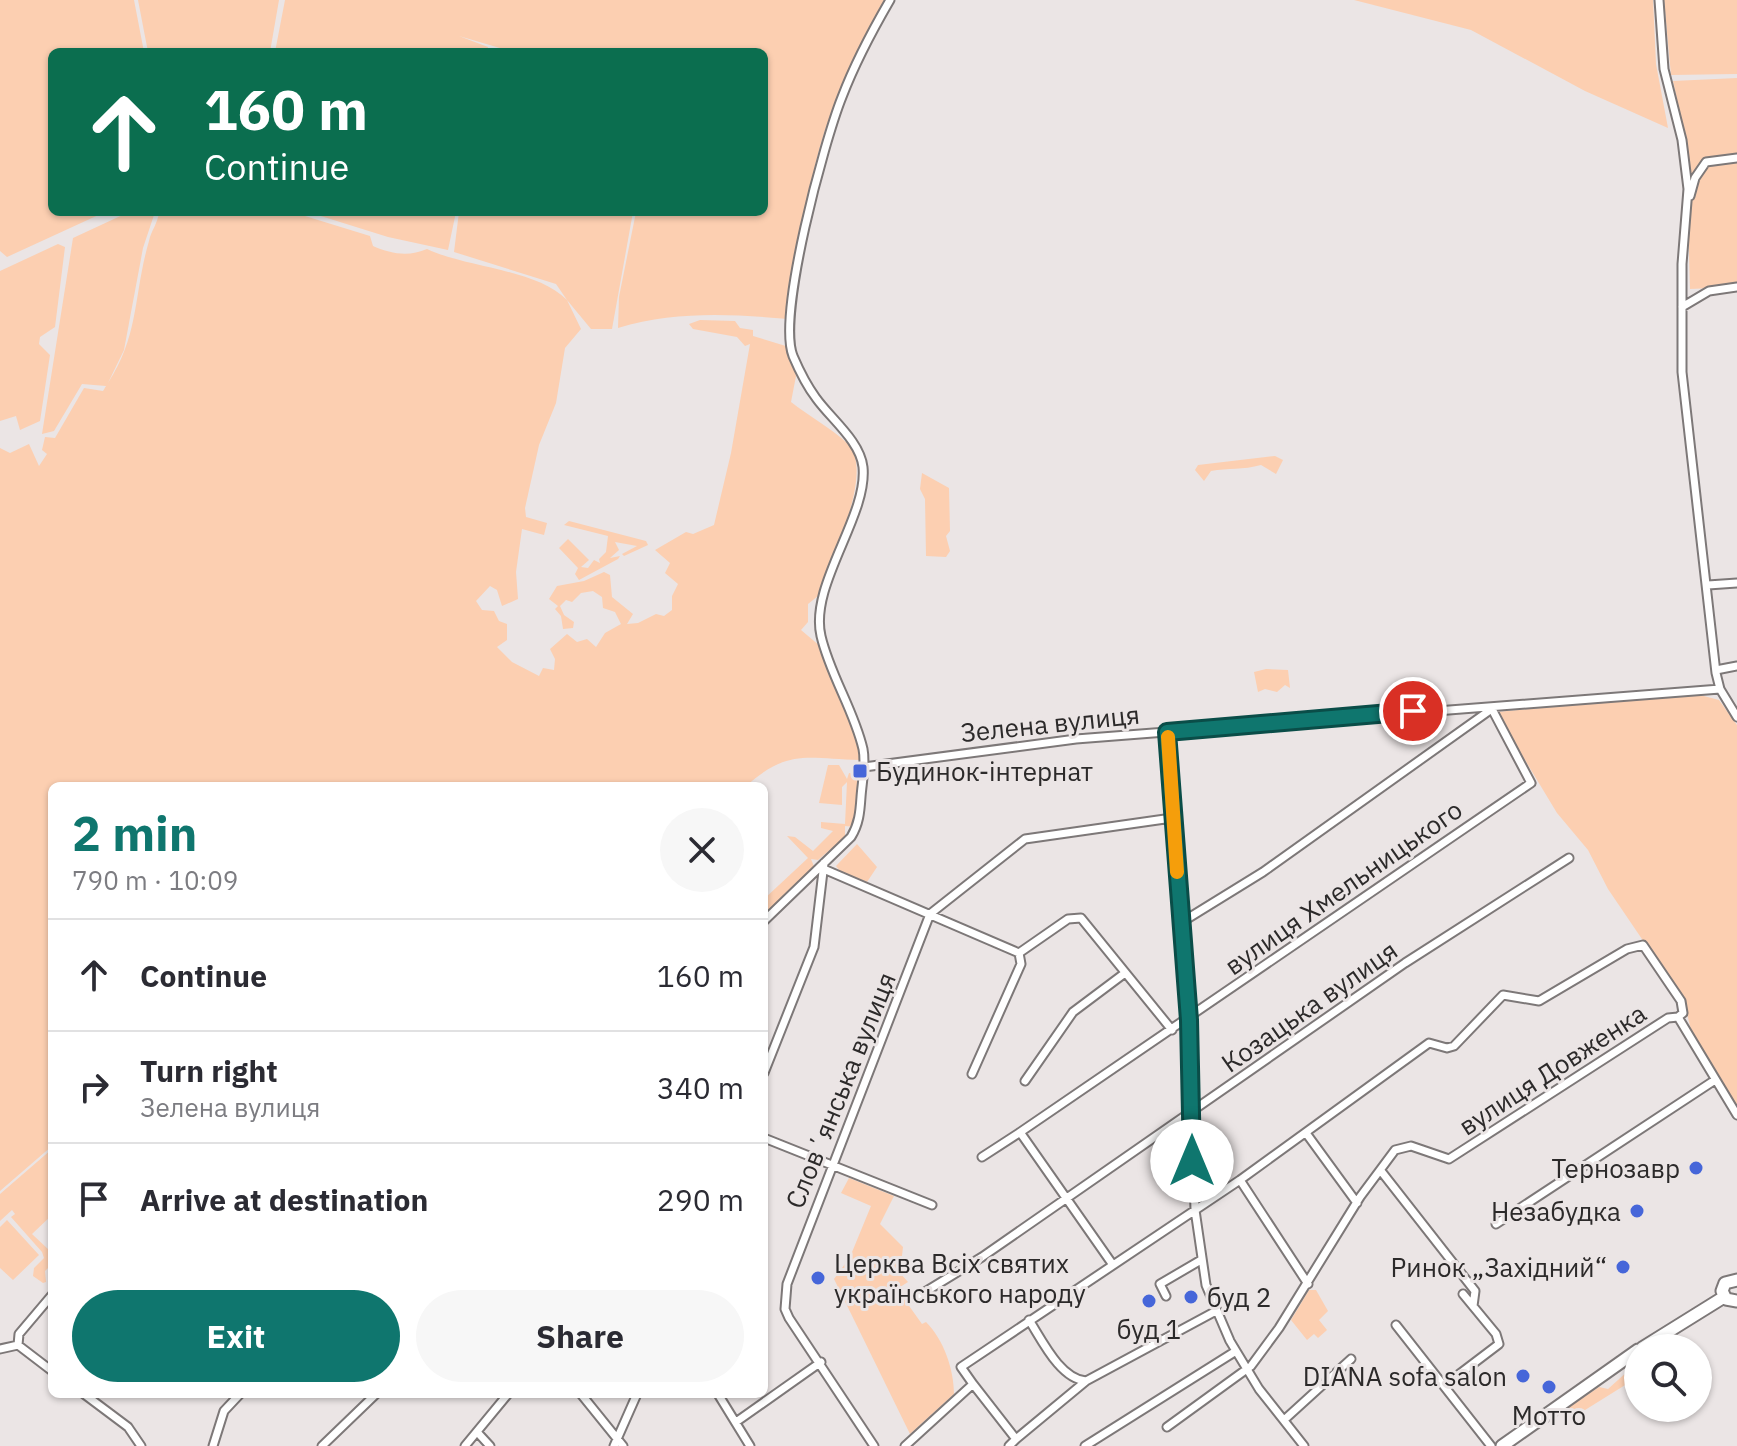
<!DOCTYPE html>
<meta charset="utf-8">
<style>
body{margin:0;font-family:"IBM Plex Sans",sans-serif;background:#f7f7f7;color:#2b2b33;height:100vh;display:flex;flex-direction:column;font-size:30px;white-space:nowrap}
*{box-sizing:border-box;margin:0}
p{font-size:26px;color:#7c7c81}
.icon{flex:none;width:44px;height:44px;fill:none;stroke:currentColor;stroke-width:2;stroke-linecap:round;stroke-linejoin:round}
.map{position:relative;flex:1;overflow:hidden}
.side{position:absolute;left:48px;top:782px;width:720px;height:616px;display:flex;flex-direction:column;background:#fff;border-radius:12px;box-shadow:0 2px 6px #0004}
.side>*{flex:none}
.banner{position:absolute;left:48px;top:48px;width:720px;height:168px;border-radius:12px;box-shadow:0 2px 6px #0004;background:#0b6e4f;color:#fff;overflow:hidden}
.tools{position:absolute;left:1624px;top:1334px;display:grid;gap:16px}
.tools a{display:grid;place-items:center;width:88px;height:88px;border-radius:50%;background:#fff;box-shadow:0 2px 6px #0004;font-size:40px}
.pin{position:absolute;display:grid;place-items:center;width:68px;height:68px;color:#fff;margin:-34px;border:4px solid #fff;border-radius:50%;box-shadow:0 2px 8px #0007}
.me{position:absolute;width:88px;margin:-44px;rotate:0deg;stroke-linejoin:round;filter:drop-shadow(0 0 6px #0008)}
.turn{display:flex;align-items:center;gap:28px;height:168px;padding:0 24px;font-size:36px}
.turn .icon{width:104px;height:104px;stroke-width:2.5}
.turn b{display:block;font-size:56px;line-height:68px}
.round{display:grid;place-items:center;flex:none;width:84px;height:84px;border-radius:42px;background:#f7f7f7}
.summary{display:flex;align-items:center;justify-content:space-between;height:136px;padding:0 24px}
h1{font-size:48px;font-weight:700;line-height:60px;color:#0f766e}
.action{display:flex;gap:16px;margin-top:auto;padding:16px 24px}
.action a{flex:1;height:92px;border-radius:48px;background:#0f766e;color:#fff;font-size:32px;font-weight:700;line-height:92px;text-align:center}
.action a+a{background:#f7f7f7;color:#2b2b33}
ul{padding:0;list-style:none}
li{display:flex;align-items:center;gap:24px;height:112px;padding:0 24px;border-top:2px solid #e1e1e2}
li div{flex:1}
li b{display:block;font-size:30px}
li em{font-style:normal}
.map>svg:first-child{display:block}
.green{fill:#fccfb1}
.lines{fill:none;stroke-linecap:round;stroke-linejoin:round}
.minor-casing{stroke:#7d7878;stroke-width:11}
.highway-casing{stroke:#7d7878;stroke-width:15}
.minor{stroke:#fff;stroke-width:7}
.highway{stroke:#fff;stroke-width:11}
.route-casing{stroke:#0a4d48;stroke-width:20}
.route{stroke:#0f766e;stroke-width:14}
.slow{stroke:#f59e0b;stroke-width:14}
.poi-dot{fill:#4666d9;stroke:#ebe5e5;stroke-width:3}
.labels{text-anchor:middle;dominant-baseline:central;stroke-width:6;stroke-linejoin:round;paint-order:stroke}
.street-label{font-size:26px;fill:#2c2a2a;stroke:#ebe5e5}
.poi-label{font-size:26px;fill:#2c2a2a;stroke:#ebe5e5;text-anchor:end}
</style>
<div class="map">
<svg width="1737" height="1446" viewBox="0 0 1737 1446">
<rect width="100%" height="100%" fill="#ebe5e5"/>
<path class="green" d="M0,0H134L144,52H52V212H105L7,257L0,251Z
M138,0H279L270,52H148Z
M285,0H887C865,44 840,86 824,133C806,190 798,258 788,319C729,314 675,311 618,328L619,297L636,212H764V52H513L459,36L488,47L487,52H275Z
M1354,0H1653L1656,64L1668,128L1585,91L1471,30Z
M1664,0H1737V74L1671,75Z
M1737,78V287L1690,289L1686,143L1673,81Z
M129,212H155L143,248L124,350L108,383C140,333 133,296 149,241C151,231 158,223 159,212H292L370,236L373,246C391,254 409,257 427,249C468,268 536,269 567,300L556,284L454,252L459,212H633L612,329H591L567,300L581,329L565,348L556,403L539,445L525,508L526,517L547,523L544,535L522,529L516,572L518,599L502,606L497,590L490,586L476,601L482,610L494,611L499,621L507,624V640L497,647L512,662L539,676L543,668L554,670L555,659L550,649L567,634L577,642L587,639L596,647L605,633L621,624L615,612L603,608L602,597L593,591L581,593L572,602L566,600L560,606L564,615L574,622L573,628L563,629L561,616L555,609L558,606L549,599L557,586L584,581L604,572L610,575L612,597L633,614L627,624L638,623L656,614L664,616L672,610V596L678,584L665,573L670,563L655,550L686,532L693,534L714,525L731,453L750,344L745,346L737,337L693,329L689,324L700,320L735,321L740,328L753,330V336L789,347L796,376L791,402C809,416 831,428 847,443C875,468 834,553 824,585L818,596L808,604V622L801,630L820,646L860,750V760C807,759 789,748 746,786H52V1146L0,1191V448L10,453L29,444L39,466L47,454L42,450L45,437L55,438L84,388L103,391L106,386L82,384L54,431L42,434L73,238Z
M308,212H456L448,250L388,237Z
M58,244L65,247L55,327L40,337L39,344L50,355L40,421L20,430L16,416L0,421V271Z
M1275,456L1283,460L1276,474L1261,465C1243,470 1228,468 1211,471L1204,481L1195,470L1198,465Z
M922,473L949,488L950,531L946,536L950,551L946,557L926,556L925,499L920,489Z
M569,521L646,541L648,545L624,556L622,554L637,546L615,542L619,550L610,558L620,556L618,559L579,580L575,574L578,568L559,548L568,539L589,560L581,567L588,568L594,560L600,563L599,559L606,552L608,536L564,525Z
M1266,669L1288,670L1290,688L1285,685L1277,692L1265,689L1258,692L1254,672Z
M1696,694L1719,700L1737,725V1106L1691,1030L1684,1001L1608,889L1588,850L1557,813L1496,712Z
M828,765H839L847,779L849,773L860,775L855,827L845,826V837L818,860L811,859L815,869L764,915V899L808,858L787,836L795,837L813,851L833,831L821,828V822L845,824L847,782L842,787V805L819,803Z
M857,844L877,867L867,882L840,871L836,866Z
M52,1149V1215L32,1234L49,1250L51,1265L45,1271L46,1282L43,1283L33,1276L34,1268L44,1258L42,1252L11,1217L15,1214L12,1210L0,1221V1194Z
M849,1178L894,1196L880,1224L903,1247L900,1273L908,1282L897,1289L922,1324L926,1322C944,1340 954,1370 954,1394L910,1434L834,1279L850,1257L871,1206L841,1193Z
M7,1220L39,1255L13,1280L0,1268V1227Z
M1309,1290H1316L1328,1311L1319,1320L1327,1330L1318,1338L1314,1334L1307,1340L1291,1320Z
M1638,1362V1377L1569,1420L1566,1418L1569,1407L1599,1387L1608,1389Z"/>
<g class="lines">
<defs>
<path id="minor" d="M1659,0L1664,69L1682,140L1688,189L1682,264V372L1716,673L1720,689L1737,717
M1690,196L1695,178L1706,162L1737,158
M1682,307L1709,291L1737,287
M1708,585L1737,583
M1716,670L1737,666
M1167,732L1189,1020L1195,1210L1206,1285L1230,1341L1259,1389L1304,1446
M864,767L1076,739L1720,689
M826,870L1019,953
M764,921L851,837C859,824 860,812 861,797C862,782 866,764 863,749C854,710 830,675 821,636C809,585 868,516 863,467C860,441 831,419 816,398C807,386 799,370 793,356C777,315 824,142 842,97C855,63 872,31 890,0
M1182,922L1263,872L1493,708
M1019,953L1068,919L1081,918L1172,1030
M764,1073L814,947L824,863
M972,1074L1021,964L1019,953
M1025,1081L1073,1012L1125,973
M1019,1133L1531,783L1493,711
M1306,1133L1357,1203
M764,1138L932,1205
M982,1157L1019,1133L1022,1135L1113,1265
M1381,1171L1475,1291L1473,1306
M1240,1180L1308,1284
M1496,1224L1715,1080
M52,1295L19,1334L18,1345L52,1371
M1166,1296L1160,1284L1201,1260
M915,1298L982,1257L1405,963L1569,858
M1029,1320C1042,1340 1060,1379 1086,1381L1216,1311
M1396,1325L1491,1446
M0,1349L18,1345
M973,1384L1016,1439L1009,1446
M1445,1385L1499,1344L1496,1334L1463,1294
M84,1394L128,1427L141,1446
M581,1394L623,1446
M718,1394L750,1446
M1284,1420L1351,1359
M736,1422L821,1362
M1167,1427L1251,1366L1279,1328L1360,1197L1395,1150L1411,1146L1449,1159L1668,1018L1678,1017
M478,1433L490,1446
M1016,1439L1086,1381
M213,1446L224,1411L240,1394
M322,1446L376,1394
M465,1446L508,1394
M614,1446L637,1394
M874,1446L789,1318L785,1309L787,1284L930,914L1025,839L1172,818
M905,1446L973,1384L961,1367L1240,1180L1429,1043L1447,1048L1454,1046L1503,995L1539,1001L1627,949L1643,945L1681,1001L1683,1013L1678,1017L1737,1115
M1085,1446L1236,1351"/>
<path id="highway" d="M1737,1280L1725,1283L1722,1291L1726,1299L1737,1301
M1642,1348L1724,1297
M1502,1446L1638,1350"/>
</defs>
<use href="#minor" class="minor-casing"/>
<use href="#highway" class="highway-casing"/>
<use href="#minor" class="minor"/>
<use href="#highway" class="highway"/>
</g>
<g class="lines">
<defs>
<path id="route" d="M1192,1161L1189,1020L1167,732L1413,711"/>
</defs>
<use href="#route" class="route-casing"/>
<use href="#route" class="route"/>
<path class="slow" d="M1168,737L1177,872"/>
</g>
<g class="poi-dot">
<rect x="852" y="763" width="16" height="16" rx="4"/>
<circle cx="1696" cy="1168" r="8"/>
<circle cx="1637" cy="1211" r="8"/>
<circle cx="1623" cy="1267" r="8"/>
<circle cx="818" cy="1278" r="8"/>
<circle cx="1191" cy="1297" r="8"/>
<circle cx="1149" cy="1301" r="8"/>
<circle cx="1523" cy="1376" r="8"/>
<circle cx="1549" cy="1387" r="8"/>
</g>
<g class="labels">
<g class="street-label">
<text transform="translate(1050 723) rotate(-6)">Зелена вулиця</text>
<text transform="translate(1343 887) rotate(-35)">вулиця Хмельницького</text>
<text transform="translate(1309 1006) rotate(-35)">Козацька вулиця</text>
<text transform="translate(1552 1069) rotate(-33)">вулиця Довженка</text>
<text transform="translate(840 1090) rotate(-68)">Словʼянська вулиця</text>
</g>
<g class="poi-label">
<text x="876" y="771" text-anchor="start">Будинок-інтернат</text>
<text x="1680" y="1168">Тернозавр</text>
<text x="1621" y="1211">Незабудка</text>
<text x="834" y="1263" text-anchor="start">Церква Всіх святих<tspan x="834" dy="30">українського народу</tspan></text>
<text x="1607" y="1267">Ринок „Західний“</text>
<text x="1207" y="1297" text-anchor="start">буд 2</text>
<text x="1149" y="1329" text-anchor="middle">буд 1</text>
<text x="1507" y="1376">DIANA sofa salon</text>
<text x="1549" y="1415" text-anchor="middle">Мотто</text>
</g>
</g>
</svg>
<div class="tools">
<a><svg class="icon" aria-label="search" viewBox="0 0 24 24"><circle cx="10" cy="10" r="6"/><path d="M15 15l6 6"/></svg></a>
</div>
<div class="pin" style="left:1413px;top:711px;background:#d93025"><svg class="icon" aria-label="arrive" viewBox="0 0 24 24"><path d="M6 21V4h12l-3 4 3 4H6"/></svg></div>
<svg class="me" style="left:1192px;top:1161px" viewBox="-20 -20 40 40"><circle r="19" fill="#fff"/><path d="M0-13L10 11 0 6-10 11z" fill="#0f766e"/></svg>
<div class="banner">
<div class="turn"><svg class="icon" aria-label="ahead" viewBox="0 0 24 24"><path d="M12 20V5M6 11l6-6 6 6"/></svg><div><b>160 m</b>Continue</div></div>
</div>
<section class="side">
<div class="summary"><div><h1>2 min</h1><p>790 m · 10:09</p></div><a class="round"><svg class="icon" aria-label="close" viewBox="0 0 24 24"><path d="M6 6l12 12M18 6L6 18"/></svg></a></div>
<ul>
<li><svg class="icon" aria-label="ahead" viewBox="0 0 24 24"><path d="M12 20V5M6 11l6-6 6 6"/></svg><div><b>Continue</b></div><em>160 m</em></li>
<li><svg class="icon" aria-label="right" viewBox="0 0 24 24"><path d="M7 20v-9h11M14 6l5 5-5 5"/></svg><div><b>Turn right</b><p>Зелена вулиця</p></div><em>340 m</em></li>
<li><svg class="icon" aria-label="arrive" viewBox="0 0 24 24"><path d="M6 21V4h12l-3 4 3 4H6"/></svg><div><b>Arrive at destination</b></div><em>290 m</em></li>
</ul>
<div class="action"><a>Exit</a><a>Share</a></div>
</section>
</div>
